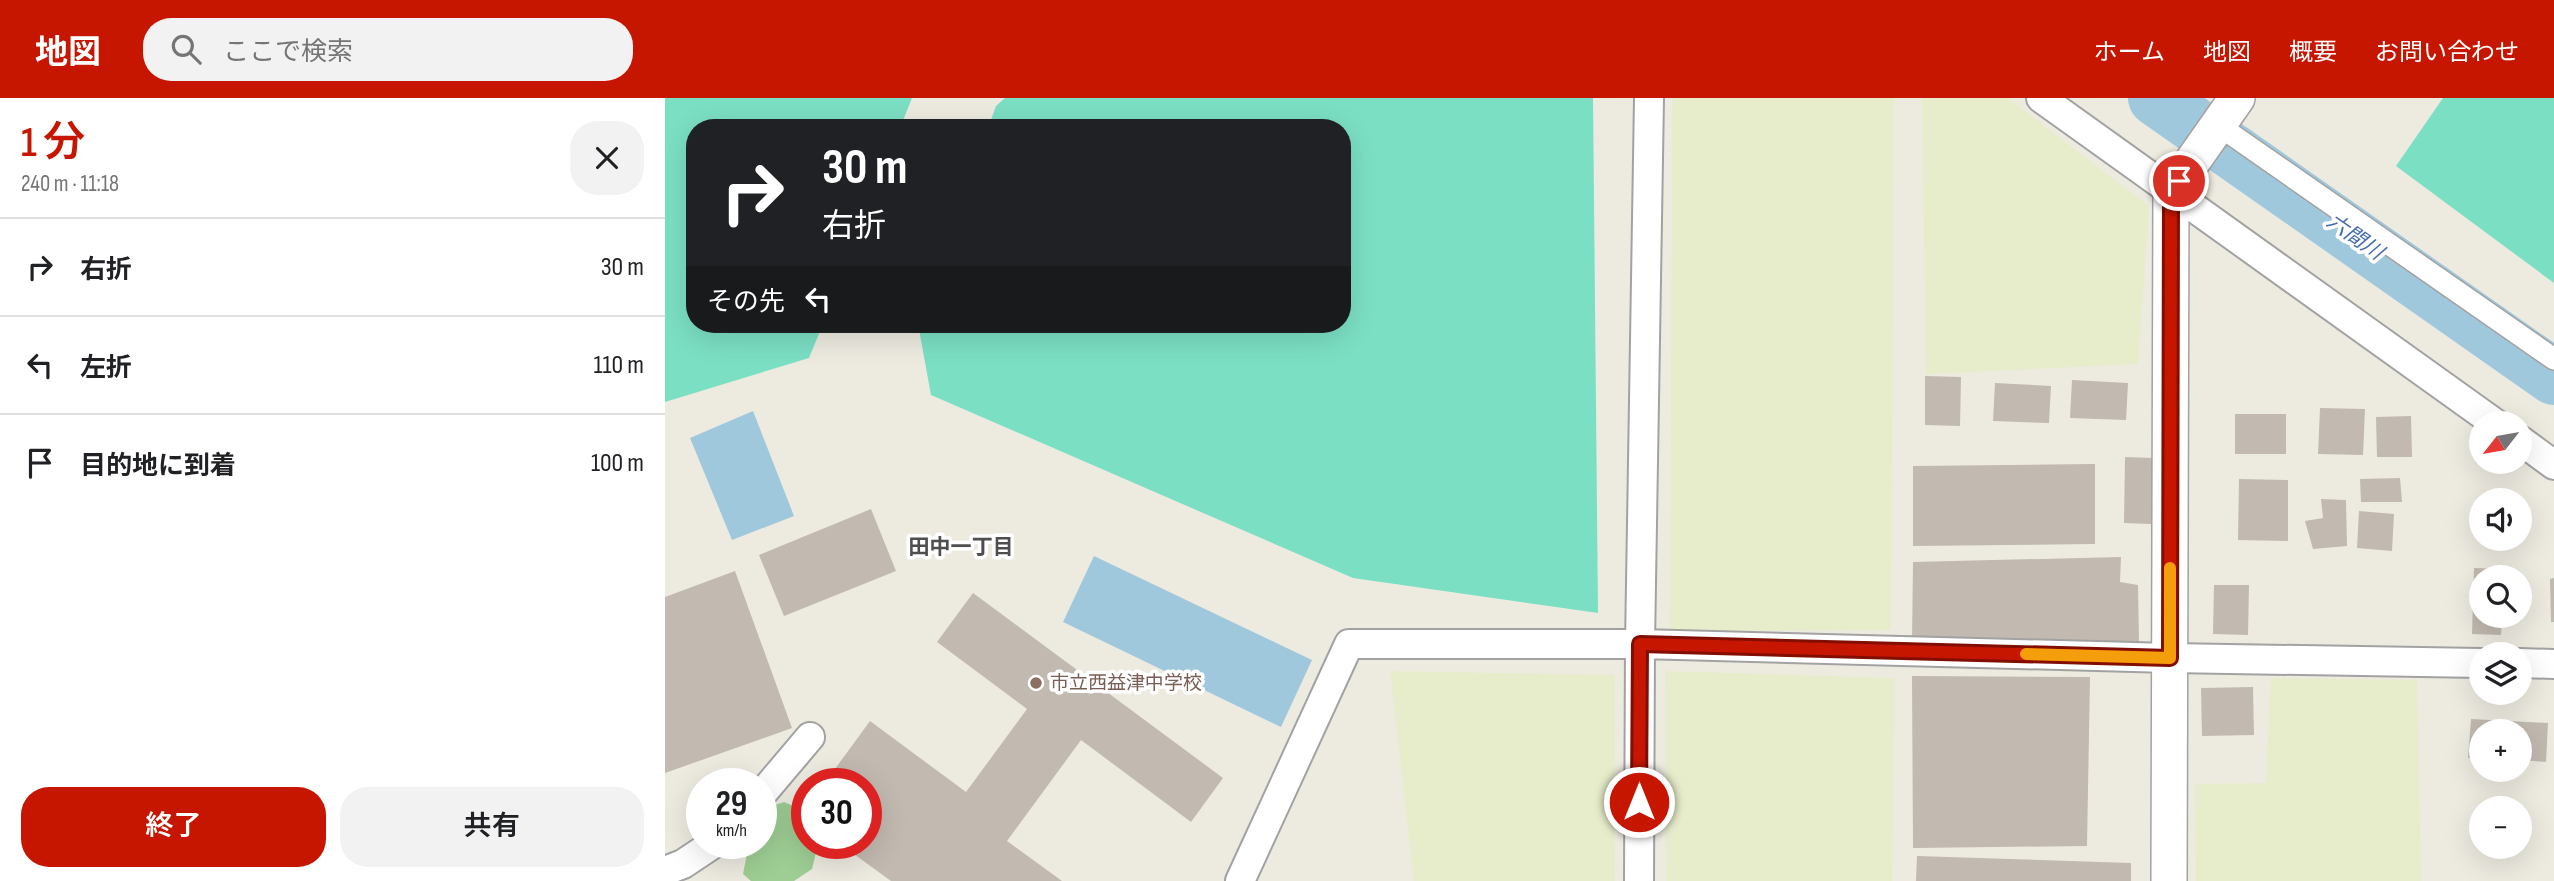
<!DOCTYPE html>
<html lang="ja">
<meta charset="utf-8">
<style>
body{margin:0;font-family:"Sofia Sans Condensed","Noto Sans JP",sans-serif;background:#f2f2f2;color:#202124;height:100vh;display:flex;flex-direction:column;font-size:26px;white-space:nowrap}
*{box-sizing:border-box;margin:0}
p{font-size:23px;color:#757577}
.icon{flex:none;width:38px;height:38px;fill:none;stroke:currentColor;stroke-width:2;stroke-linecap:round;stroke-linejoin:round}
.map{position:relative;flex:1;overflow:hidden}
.panel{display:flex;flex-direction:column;background:#fff;width:665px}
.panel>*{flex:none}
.hud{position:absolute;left:21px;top:21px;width:665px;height:214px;border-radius:28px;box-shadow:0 7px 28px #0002;background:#202124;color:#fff;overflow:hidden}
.needle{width:46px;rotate:239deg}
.controls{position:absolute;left:1804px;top:313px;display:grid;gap:14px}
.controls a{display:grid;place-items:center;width:63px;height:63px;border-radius:50%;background:#fff;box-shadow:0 7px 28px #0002;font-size:35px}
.speed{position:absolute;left:21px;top:670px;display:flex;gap:14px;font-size:35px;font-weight:700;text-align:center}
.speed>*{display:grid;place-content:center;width:91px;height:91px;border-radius:50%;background:#fff;box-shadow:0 7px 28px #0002;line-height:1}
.speed small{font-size:18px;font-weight:400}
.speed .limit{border:10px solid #d22;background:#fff;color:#111}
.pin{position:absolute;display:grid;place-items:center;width:60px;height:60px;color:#fff;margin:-30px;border:4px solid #fff;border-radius:50%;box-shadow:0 2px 7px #0007}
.me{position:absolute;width:77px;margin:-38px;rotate:0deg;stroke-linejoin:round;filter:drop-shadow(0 0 5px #0008)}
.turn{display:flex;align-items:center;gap:24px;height:147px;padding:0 21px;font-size:32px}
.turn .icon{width:91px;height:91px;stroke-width:2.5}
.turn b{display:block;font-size:49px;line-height:60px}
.then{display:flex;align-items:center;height:66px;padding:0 21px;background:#0003;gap:14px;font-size:26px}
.round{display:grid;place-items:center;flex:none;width:74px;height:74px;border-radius:28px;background:#f2f2f2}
.summary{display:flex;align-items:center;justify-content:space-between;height:119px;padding:0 21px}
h1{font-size:42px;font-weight:600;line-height:52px;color:#c71600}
.primary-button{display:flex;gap:14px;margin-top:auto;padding:14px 21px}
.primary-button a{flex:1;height:80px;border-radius:28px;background:#c71600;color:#fff;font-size:28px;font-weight:600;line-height:80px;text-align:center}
.primary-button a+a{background:#f2f2f2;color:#202124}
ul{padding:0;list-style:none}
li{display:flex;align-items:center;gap:21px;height:98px;padding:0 21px;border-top:2px solid #e0e0e0}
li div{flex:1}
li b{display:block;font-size:26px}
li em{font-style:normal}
header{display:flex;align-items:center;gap:42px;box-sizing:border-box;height:98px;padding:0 35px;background:#c71600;color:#fff}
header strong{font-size:33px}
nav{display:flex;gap:38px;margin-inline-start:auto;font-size:24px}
.search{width:490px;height:63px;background:#f2f2f2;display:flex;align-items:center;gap:18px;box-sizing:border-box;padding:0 24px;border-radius:28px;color:#757577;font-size:26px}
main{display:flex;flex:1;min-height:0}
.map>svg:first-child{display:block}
.farmland{fill:#e7edcb}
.forest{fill:#9ece94}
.pitch{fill:#7bdfc4}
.water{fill:#9fc8dd}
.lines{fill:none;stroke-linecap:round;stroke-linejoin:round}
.river{stroke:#9fc8dd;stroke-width:56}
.building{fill:#c2b9b0}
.pedestrian-casing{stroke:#a2a2a2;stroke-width:24}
.minor-casing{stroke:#a2a2a2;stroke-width:32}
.tertiary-casing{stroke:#a2a2a2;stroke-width:38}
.pedestrian{stroke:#fff;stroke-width:21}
.minor{stroke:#fff;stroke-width:28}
.tertiary{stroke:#fff;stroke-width:35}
.route-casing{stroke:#810e00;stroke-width:18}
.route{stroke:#c71600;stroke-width:12}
.slow{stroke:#f59e0b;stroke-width:12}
.education-dot{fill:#8d6e63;stroke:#fff;stroke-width:2.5}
.labels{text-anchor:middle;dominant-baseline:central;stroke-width:7;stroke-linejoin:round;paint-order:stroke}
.education-label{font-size:19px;fill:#785e54;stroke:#fff;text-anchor:start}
.water-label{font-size:21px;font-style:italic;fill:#466eac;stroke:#fff}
.neighbourhood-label{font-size:21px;font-weight:bold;fill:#4e4e4e;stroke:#fff}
</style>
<header>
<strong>地図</strong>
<div class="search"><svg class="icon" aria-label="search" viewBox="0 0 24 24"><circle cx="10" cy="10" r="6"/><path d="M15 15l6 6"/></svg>ここで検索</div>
<nav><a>ホーム</a><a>地図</a><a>概要</a><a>お問い合わせ</a></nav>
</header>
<main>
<section class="panel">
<div class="summary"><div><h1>1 分</h1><p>240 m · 11:18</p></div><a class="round"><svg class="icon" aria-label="close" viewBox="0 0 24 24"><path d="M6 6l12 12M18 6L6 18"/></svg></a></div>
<ul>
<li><svg class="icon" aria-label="right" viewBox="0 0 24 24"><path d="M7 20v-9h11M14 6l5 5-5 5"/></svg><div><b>右折</b></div><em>30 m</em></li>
<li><svg class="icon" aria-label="left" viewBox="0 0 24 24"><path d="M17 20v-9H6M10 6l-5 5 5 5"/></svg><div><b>左折</b></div><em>110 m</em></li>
<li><svg class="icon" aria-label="arrive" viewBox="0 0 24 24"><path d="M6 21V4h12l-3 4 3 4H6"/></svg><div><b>目的地に到着</b></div><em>100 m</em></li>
</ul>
<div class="primary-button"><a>終了</a><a>共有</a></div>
</section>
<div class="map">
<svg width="1889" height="783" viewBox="0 0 1889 783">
<rect width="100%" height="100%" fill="#edebe0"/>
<path class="farmland" d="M1007,0H1229L1226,532L1005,533Z
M1257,0H1343L1484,108L1473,266L1261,276Z
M725,573L950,577V783H749Z
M1000,573L1230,580L1227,783H1001Z
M1606,580L1752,582L1756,783H1531L1530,686L1601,685Z"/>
<path class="forest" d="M119,704L140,713L142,717V746H153L147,771L129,783H86L78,776L84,746H96V720L107,708Z"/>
<path class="pitch" d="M0,0H247L235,30H30V226H158L144,260L0,304Z
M340,0H928L933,515L688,480L266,297L253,226H677V30H323L331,8Z
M1778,0H1889V185L1731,68Z"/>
<path class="water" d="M88,313L129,418L67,442L25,340Z
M429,458L647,562L616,629L398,524Z"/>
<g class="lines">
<path class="river" d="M1491,0L1889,279"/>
</g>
<path class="building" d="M1260,278L1296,279L1295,328L1260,327Z
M1407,282L1463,285L1461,322L1405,320Z
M1330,285L1386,288L1384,325L1328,323Z
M1655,310L1700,311L1698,357L1653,356Z
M1570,316H1621V356H1570Z
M1746,318L1747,359H1712L1711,319Z
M1460,359L1488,360L1487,426L1459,425Z
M1430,366V446L1248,448V368Z
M1735,380L1737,404H1696L1695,381Z
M1574,381L1623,382V443L1573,442Z
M1656,401L1681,402L1682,448L1648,451L1640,423L1658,420Z
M206,411L231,473L119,518L94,457Z
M1694,413L1729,416L1727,453L1692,450Z
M1456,459L1455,484L1473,487L1474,545L1247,544L1248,464Z
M1809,470L1838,471L1837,480H1816V518H1837L1836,537L1807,536Z
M70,473L127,630L0,675V499Z
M1889,480V524H1886L1885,481Z
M1549,487H1584L1583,537L1548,536Z
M308,495L558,680L526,724L416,642L342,743L397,783H226L182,751L186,746H201V686H159L205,623L301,694L362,611L272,544Z
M1247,578L1425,579L1422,748L1248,750Z
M1588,589L1589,637L1537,638L1536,590Z
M1806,621L1883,625L1881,664L1855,662V634H1816V660H1803Z
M1252,758L1466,765V783H1251Z"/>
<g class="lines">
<defs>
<path id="pedestrian" d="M1553,27L1889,261"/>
<path id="minor" d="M1376,0L1831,326
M1855,342L1889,367
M1855,565L1889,566
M96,697L145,639
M0,773L18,766L48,746
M575,783L684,546H975L1505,560L1816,565
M974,783L975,546L984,0"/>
<path id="tertiary" d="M1504,783L1506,94L1572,0"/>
</defs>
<use href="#pedestrian" class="pedestrian-casing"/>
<use href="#minor" class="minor-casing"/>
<use href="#tertiary" class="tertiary-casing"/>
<use href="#pedestrian" class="pedestrian"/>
<use href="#minor" class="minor"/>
<use href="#tertiary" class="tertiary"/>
</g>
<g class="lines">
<defs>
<path id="route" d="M974,704L975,546L1505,560L1506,94L1514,83"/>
</defs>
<use href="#route" class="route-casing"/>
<use href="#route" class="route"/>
<path class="slow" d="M1361,556L1505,560V470"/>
</g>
<circle class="education-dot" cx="371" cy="585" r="7"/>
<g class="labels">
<g class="education-label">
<text x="385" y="585">市立西益津中学校</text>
</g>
<g class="water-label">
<text transform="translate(1690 139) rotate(35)">六間川</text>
</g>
<g class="neighbourhood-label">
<text x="296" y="449">田中一丁目</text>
</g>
</g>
</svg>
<div class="controls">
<a><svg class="needle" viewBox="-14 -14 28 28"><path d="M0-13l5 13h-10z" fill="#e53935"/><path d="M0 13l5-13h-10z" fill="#757577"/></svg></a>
<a><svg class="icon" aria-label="sound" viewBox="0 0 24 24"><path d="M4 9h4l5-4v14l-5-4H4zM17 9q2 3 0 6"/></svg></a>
<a><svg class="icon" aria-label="search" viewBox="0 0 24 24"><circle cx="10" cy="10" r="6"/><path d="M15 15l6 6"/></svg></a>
<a><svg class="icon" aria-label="layers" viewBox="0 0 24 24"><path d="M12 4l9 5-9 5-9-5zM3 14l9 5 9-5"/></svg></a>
<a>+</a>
<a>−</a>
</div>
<div class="speed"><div>29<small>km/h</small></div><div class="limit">30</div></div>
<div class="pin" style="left:1514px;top:83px;background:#d93025"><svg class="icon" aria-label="arrive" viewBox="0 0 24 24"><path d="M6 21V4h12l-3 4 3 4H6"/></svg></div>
<svg class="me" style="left:974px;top:704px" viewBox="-20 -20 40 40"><circle r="17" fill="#c71600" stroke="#fff" stroke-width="3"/><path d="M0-11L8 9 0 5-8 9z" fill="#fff"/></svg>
<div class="hud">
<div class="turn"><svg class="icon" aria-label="right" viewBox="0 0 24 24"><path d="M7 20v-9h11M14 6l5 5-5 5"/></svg><div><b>30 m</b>右折</div></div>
<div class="then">その先<svg class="icon" aria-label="left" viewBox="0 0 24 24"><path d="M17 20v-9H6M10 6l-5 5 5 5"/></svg></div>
</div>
</div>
</main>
